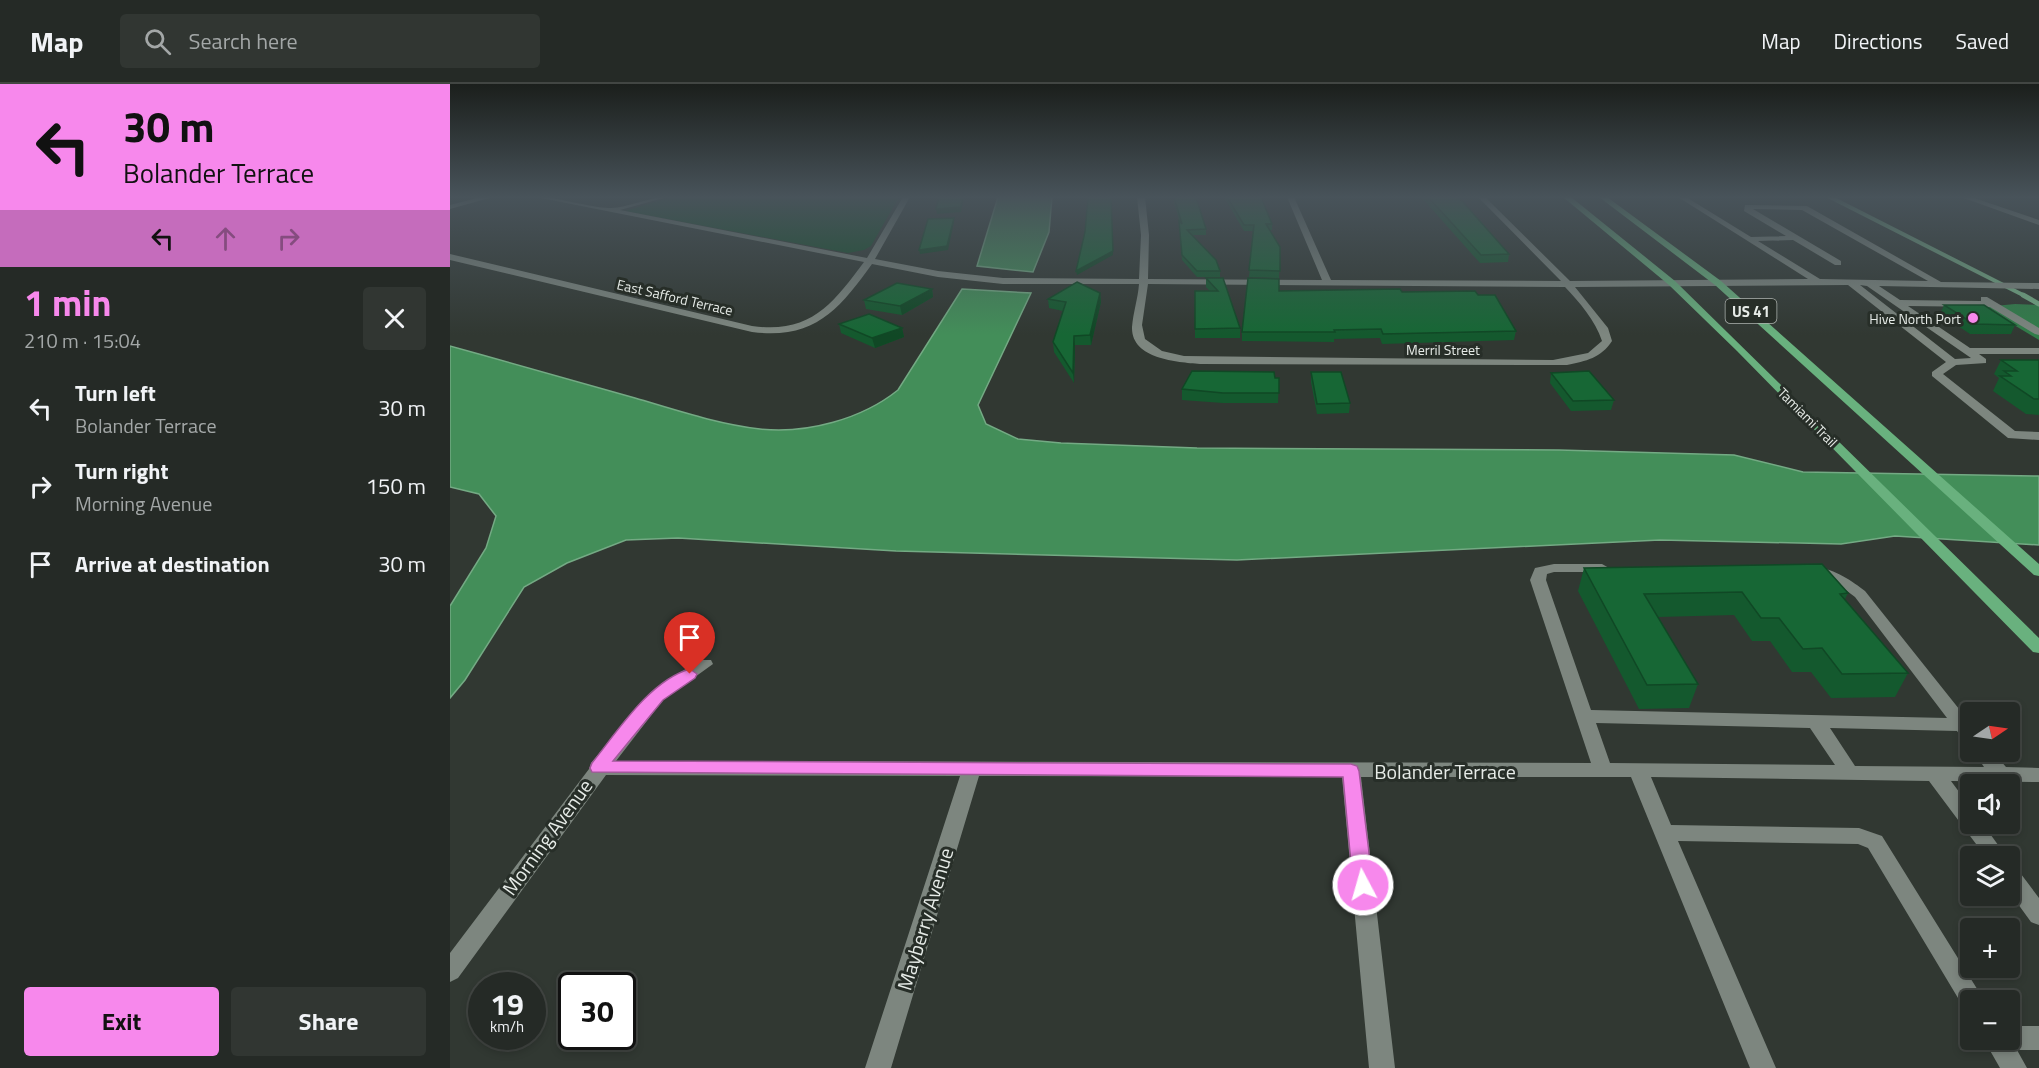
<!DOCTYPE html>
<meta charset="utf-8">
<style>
body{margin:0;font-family:"Titillium Web",sans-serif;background:#313632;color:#f1f3f6;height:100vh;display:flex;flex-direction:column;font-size:22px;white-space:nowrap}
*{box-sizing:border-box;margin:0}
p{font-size:20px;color:#a3a7a7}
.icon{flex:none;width:33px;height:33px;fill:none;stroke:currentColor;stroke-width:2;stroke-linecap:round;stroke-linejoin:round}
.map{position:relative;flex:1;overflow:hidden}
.side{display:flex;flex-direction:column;background:#252a26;width:450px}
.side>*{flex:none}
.banner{background:#f788ec;color:#111;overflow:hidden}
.needle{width:39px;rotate:77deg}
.controls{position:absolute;left:1510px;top:618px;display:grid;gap:12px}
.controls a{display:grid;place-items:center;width:60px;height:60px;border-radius:6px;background:#252a26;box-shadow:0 3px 9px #0003,0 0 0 2px #424643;font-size:30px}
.speed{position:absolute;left:18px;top:888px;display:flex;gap:12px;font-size:30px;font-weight:700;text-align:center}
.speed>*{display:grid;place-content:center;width:78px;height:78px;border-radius:50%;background:#252a26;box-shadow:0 3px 9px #0003,0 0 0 2px #424643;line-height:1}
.speed small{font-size:15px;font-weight:400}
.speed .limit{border:3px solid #111;border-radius:9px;background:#fff;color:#111}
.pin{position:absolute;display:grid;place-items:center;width:51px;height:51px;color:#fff;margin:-62px -26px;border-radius:50% 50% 50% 0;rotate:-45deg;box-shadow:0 0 6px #0007}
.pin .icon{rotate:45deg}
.me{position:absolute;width:66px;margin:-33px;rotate:354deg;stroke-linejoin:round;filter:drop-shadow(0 0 4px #0008)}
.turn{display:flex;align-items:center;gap:21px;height:126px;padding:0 24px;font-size:27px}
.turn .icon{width:78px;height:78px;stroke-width:2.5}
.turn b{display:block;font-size:42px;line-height:51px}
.lanes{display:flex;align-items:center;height:57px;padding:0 24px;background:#0003;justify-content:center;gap:30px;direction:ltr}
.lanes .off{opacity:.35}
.round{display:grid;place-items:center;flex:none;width:63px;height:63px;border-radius:6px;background:#313632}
.headline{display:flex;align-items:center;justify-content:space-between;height:102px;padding:0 24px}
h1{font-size:36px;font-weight:700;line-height:45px;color:#f788ec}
.cta{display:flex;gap:12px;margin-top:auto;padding:12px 24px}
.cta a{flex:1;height:69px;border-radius:6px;background:#f788ec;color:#111;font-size:24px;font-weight:700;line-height:69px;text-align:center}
.cta a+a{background:#313632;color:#f1f3f6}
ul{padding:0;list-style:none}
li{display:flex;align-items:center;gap:18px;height:78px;padding:0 24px}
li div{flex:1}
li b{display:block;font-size:22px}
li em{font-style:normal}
header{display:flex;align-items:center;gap:36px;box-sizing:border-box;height:84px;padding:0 30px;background:#252a26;border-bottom:2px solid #424643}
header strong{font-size:28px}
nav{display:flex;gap:33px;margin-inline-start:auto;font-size:21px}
.search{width:420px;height:54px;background:#313632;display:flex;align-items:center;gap:15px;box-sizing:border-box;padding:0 21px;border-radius:6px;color:#a3a7a7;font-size:22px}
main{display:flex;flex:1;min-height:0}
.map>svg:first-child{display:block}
.green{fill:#125028}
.forest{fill:#317d49}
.water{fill:#438e59;stroke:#74aa84;stroke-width:1.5}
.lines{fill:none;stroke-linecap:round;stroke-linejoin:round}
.stream-far1{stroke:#74aa84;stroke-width:4}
.stream{stroke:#74aa84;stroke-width:5}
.minor{fill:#7d867f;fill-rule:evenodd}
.major{fill:#69b17e;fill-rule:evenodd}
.wall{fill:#14592e}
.shaded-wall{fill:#104825}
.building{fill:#176735;stroke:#104825;stroke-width:1.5}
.route{fill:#f788ec;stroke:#a15899;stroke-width:1.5}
.poi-dot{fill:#f788ec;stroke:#272e28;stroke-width:2}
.labels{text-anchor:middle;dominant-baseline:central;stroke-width:6;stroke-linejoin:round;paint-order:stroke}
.far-street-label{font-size:14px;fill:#e6ebe7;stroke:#272e28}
.far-poi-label{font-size:14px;fill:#e6ebe7;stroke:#272e28;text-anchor:end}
.shield{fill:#272e28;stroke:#adb2ae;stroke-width:1.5}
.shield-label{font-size:15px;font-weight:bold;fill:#e6ebe7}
.near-street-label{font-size:20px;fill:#e6ebe7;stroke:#272e28}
</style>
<header>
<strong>Map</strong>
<div class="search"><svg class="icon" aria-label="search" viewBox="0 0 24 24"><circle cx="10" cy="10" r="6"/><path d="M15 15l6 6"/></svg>Search here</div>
<nav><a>Map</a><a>Directions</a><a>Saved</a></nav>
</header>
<main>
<section class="side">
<div class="banner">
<div class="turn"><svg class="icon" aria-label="left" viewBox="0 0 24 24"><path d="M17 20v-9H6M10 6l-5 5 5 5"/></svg><div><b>30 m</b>Bolander Terrace</div></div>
<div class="lanes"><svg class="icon" aria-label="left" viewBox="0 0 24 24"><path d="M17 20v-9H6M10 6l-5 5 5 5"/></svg><svg class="icon off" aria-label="ahead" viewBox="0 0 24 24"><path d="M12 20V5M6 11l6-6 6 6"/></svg><svg class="icon off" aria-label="right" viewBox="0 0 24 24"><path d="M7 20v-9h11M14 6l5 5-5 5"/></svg></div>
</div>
<div class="headline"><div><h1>1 min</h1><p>210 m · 15:04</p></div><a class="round"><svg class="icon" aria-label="close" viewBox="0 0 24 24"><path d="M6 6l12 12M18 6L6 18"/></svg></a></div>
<ul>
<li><svg class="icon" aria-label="left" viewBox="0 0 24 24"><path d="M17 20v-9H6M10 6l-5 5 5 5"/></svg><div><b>Turn left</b><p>Bolander Terrace</p></div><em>30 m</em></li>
<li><svg class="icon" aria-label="right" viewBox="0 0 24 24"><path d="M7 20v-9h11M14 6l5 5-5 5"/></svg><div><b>Turn right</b><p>Morning Avenue</p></div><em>150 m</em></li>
<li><svg class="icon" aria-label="arrive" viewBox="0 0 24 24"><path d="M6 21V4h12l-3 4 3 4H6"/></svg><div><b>Arrive at destination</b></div><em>30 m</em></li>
</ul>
<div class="cta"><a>Exit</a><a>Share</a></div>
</section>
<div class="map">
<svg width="1589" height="984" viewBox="0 0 1589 984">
<rect width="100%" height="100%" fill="#313832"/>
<path class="green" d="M221,113H449L421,162L414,166L398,169L175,127Z"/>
<path class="forest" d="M1565,220L1589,221V256L1534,223Z"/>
<path class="water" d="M548,113H602L599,148L583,188L527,182Z
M512,205L581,209L528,321L536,340L568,355L611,359L747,364L1109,366L1284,371L1353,388L1589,392V461L1445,452L1391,460L1210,456L787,476L446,467L228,454L176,456L117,479L74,503L15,596L0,614V522L36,464L46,432L29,410L0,403V262C62,279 124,297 185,314C226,326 267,340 310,345C357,350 412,335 448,306Z"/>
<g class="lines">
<path class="stream-far1" d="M1380,113L1575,212"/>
<path class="stream" d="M1573,211L1589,220"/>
<path class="minor" d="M31,113H43L0,125V121Z
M86,113C111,113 134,123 159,124C175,125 198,113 217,113L170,126L417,174L453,113H460L425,175L488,187L553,194L689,195L691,151L687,113H695L699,151L698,195L872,196L837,113H844L881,196L1111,197L1028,113H1035L1120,197L1358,195L1228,113H1236L1301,153L1336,152L1294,127L1295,121L1357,122L1491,198L1589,199V205L1429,202L1450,216L1531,217V213H1537L1589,244V251L1585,250L1540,223L1458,222L1520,264H1589V270H1529L1536,275V279L1506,281L1493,290L1565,347L1589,348V356L1558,354L1482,292V288L1496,278L1398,201L1125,203L1158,244L1162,257C1151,274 1136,277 1117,281L750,280C727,278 681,275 682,243C683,229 688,214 689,200H553L488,193L422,180C389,226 364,256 302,248L0,176V170L302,242C360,250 382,221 414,178ZM1303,125L1352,126L1478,197L1370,195L1308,157L1343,156L1385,181H1391V177ZM698,200L1115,203C1130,219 1145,236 1152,257L1138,269L1103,276L734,272L712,267L695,255L692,241ZM1410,201L1417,202L1521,274L1505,275Z
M1511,113H1521L1589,136V141Z
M1104,480H1152L1159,484L1152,488H1104L1097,490L1096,496L1141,626L1497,634L1405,513L1389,501L1360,491L1358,488L1360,485C1378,480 1402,497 1415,507L1521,640V660L1515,658L1507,647L1380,644L1405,682L1534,683L1524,668H1543L1556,683L1589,684V698L1501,697L1521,724V740H1533L1556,772H1535L1479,697L1201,693L1221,741L1409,744L1432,752L1534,916H1521V927L1514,924L1418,764L1408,760L1228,757L1326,984H1300L1181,693H911L945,984H919L892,693L529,692L441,984H415L510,692L156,691L8,894L0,898V869L139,685L141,679L201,608L249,576H261L263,580L213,616L166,677L1141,679L1080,496L1085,484ZM1146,639L1360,644L1385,681L1160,679Z
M1560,783L1568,786L1589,814V841L1581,838L1560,809Z
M1560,942H1589V966H1567L1577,984H1550L1534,956H1560Z"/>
<path class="major" d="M1113,113H1121L1225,197L1589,554V569L1583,568L1287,267L1219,201Z
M1149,113H1157L1271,197L1589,480V492L1584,491L1265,201Z"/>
</g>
<path class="wall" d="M724,113L756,145V151H743L770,187V193H747L732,176L729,137L730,138L724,118Z
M774,113H811L822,140V146H820L830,163L829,194L799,193L804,147H794Z
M971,113H1006L1059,170L1058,178L1030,179Z
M756,194H773L790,244V254H745V207H760L756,203Z
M482,205L483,213L452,231L416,225L414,216Z
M829,207L1028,211L1066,247L1064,256L932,260L930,254L884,255V258L792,257V248Z
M650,209L651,218L641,261H625L624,299L604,268L603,258L613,227L599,224L598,215Z
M1494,221L1565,241L1561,250H1520L1490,230Z
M389,240L452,244L454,253L425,264L391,249Z
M1551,276H1589V331L1576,330L1543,307L1549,294L1544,290Z
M861,288L900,319L899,329L867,330L861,298Z
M1101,289L1164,316L1161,326L1121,327L1100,299Z
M825,294H829L828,319H773L732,316V305Z
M1134,484L1398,509L1395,515L1458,589L1445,613L1381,614L1361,588H1342L1320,557H1302L1284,531L1208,533L1248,600L1239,624L1189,625L1128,507Z"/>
<path class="shaded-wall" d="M512,113H514L511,128L487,130L486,125Z
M661,113L663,171L627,191L626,187Z
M504,134V138L498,166L470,170L469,166Z
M482,205L483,213L452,231L450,222Z
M650,209L651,218L641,261L640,251Z
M452,244L454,253L425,264L422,254Z
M624,252L625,261L624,299L623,289Z"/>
<path class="building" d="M489,113H512L511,123L486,125Z
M638,113H661L663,167L626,187L635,148Z
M724,113H746L756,145L737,146L766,176L770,187H747L732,171L729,137L732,140Z
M777,113H811L822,140H816L830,163V187L799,186L804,141H794Z
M978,113H1006L1013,118L1059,170L1031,171Z
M504,134L497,162L469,166L478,135Z
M756,194H773L790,244L745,245V207H768Z
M798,194L829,195V207L950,205L952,208L1025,207L1028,211H1045L1066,247L933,250L931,245L884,246L885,248H792Z
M627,198L650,209L640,251L624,252L623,289L603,258L616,218L598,215Z
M447,199L482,205L450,222L414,216Z
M1494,221H1534L1565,241L1524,240Z
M419,230L452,244L422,254L389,240Z
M1551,276H1589V315H1584L1550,292H1561L1554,287H1567Z
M742,287L824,288L825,294H829V309H773L732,305Z
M1139,287L1164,316L1123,317L1101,289Z
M861,288H891L900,319L867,320Z
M1372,480L1398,509L1390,510L1458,589L1392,590L1372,564L1353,565L1329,534H1311L1292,508L1194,510L1248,600L1197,601L1134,484Z"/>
<linearGradient id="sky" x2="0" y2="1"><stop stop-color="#1b1f1c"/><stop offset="0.45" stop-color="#48535a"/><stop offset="1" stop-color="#48535a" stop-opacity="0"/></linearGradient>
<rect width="1589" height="251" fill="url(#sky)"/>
<path class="route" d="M240,585L247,590L245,594L213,616L163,677L901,680L907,682L909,687L923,801L920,807L913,809L906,807L903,801L893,693L142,688L140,684L142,679C167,648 200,596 240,585Z"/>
<circle class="poi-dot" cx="1523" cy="234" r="6"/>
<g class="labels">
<g class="far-street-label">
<text transform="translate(225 213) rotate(13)">East Safford Terrace</text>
<text x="993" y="265">Merril Street</text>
<text transform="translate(1358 333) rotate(45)">Tamiami Trail</text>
</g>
<g class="far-poi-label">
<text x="1511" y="234">Hive North Port</text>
</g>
<rect class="shield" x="1275.5" y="215" width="51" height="24" rx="4.5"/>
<g class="shield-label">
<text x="1301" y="227">US 41</text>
</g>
<g class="near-street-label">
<text x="995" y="687">Bolander Terrace</text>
<text transform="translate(97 753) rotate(-54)">Morning Avenue</text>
<text transform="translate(475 835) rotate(-73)">Mayberry Avenue</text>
</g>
</g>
</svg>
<div class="controls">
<a><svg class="needle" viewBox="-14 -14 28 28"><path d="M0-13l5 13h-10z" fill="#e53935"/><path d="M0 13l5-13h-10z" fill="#a3a7a7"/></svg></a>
<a><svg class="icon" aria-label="sound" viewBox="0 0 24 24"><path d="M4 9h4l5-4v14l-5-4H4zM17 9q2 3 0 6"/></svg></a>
<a><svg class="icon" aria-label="layers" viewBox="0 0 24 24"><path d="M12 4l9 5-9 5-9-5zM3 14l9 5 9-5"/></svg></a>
<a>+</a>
<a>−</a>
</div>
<div class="speed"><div>19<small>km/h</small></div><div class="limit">30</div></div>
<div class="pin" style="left:240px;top:590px;background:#d93025"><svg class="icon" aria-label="arrive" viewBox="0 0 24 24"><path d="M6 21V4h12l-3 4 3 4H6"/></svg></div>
<svg class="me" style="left:913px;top:801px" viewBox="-20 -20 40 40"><circle r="17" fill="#f788ec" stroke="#fff" stroke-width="3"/><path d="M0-11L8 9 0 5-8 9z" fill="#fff"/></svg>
</div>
</main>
